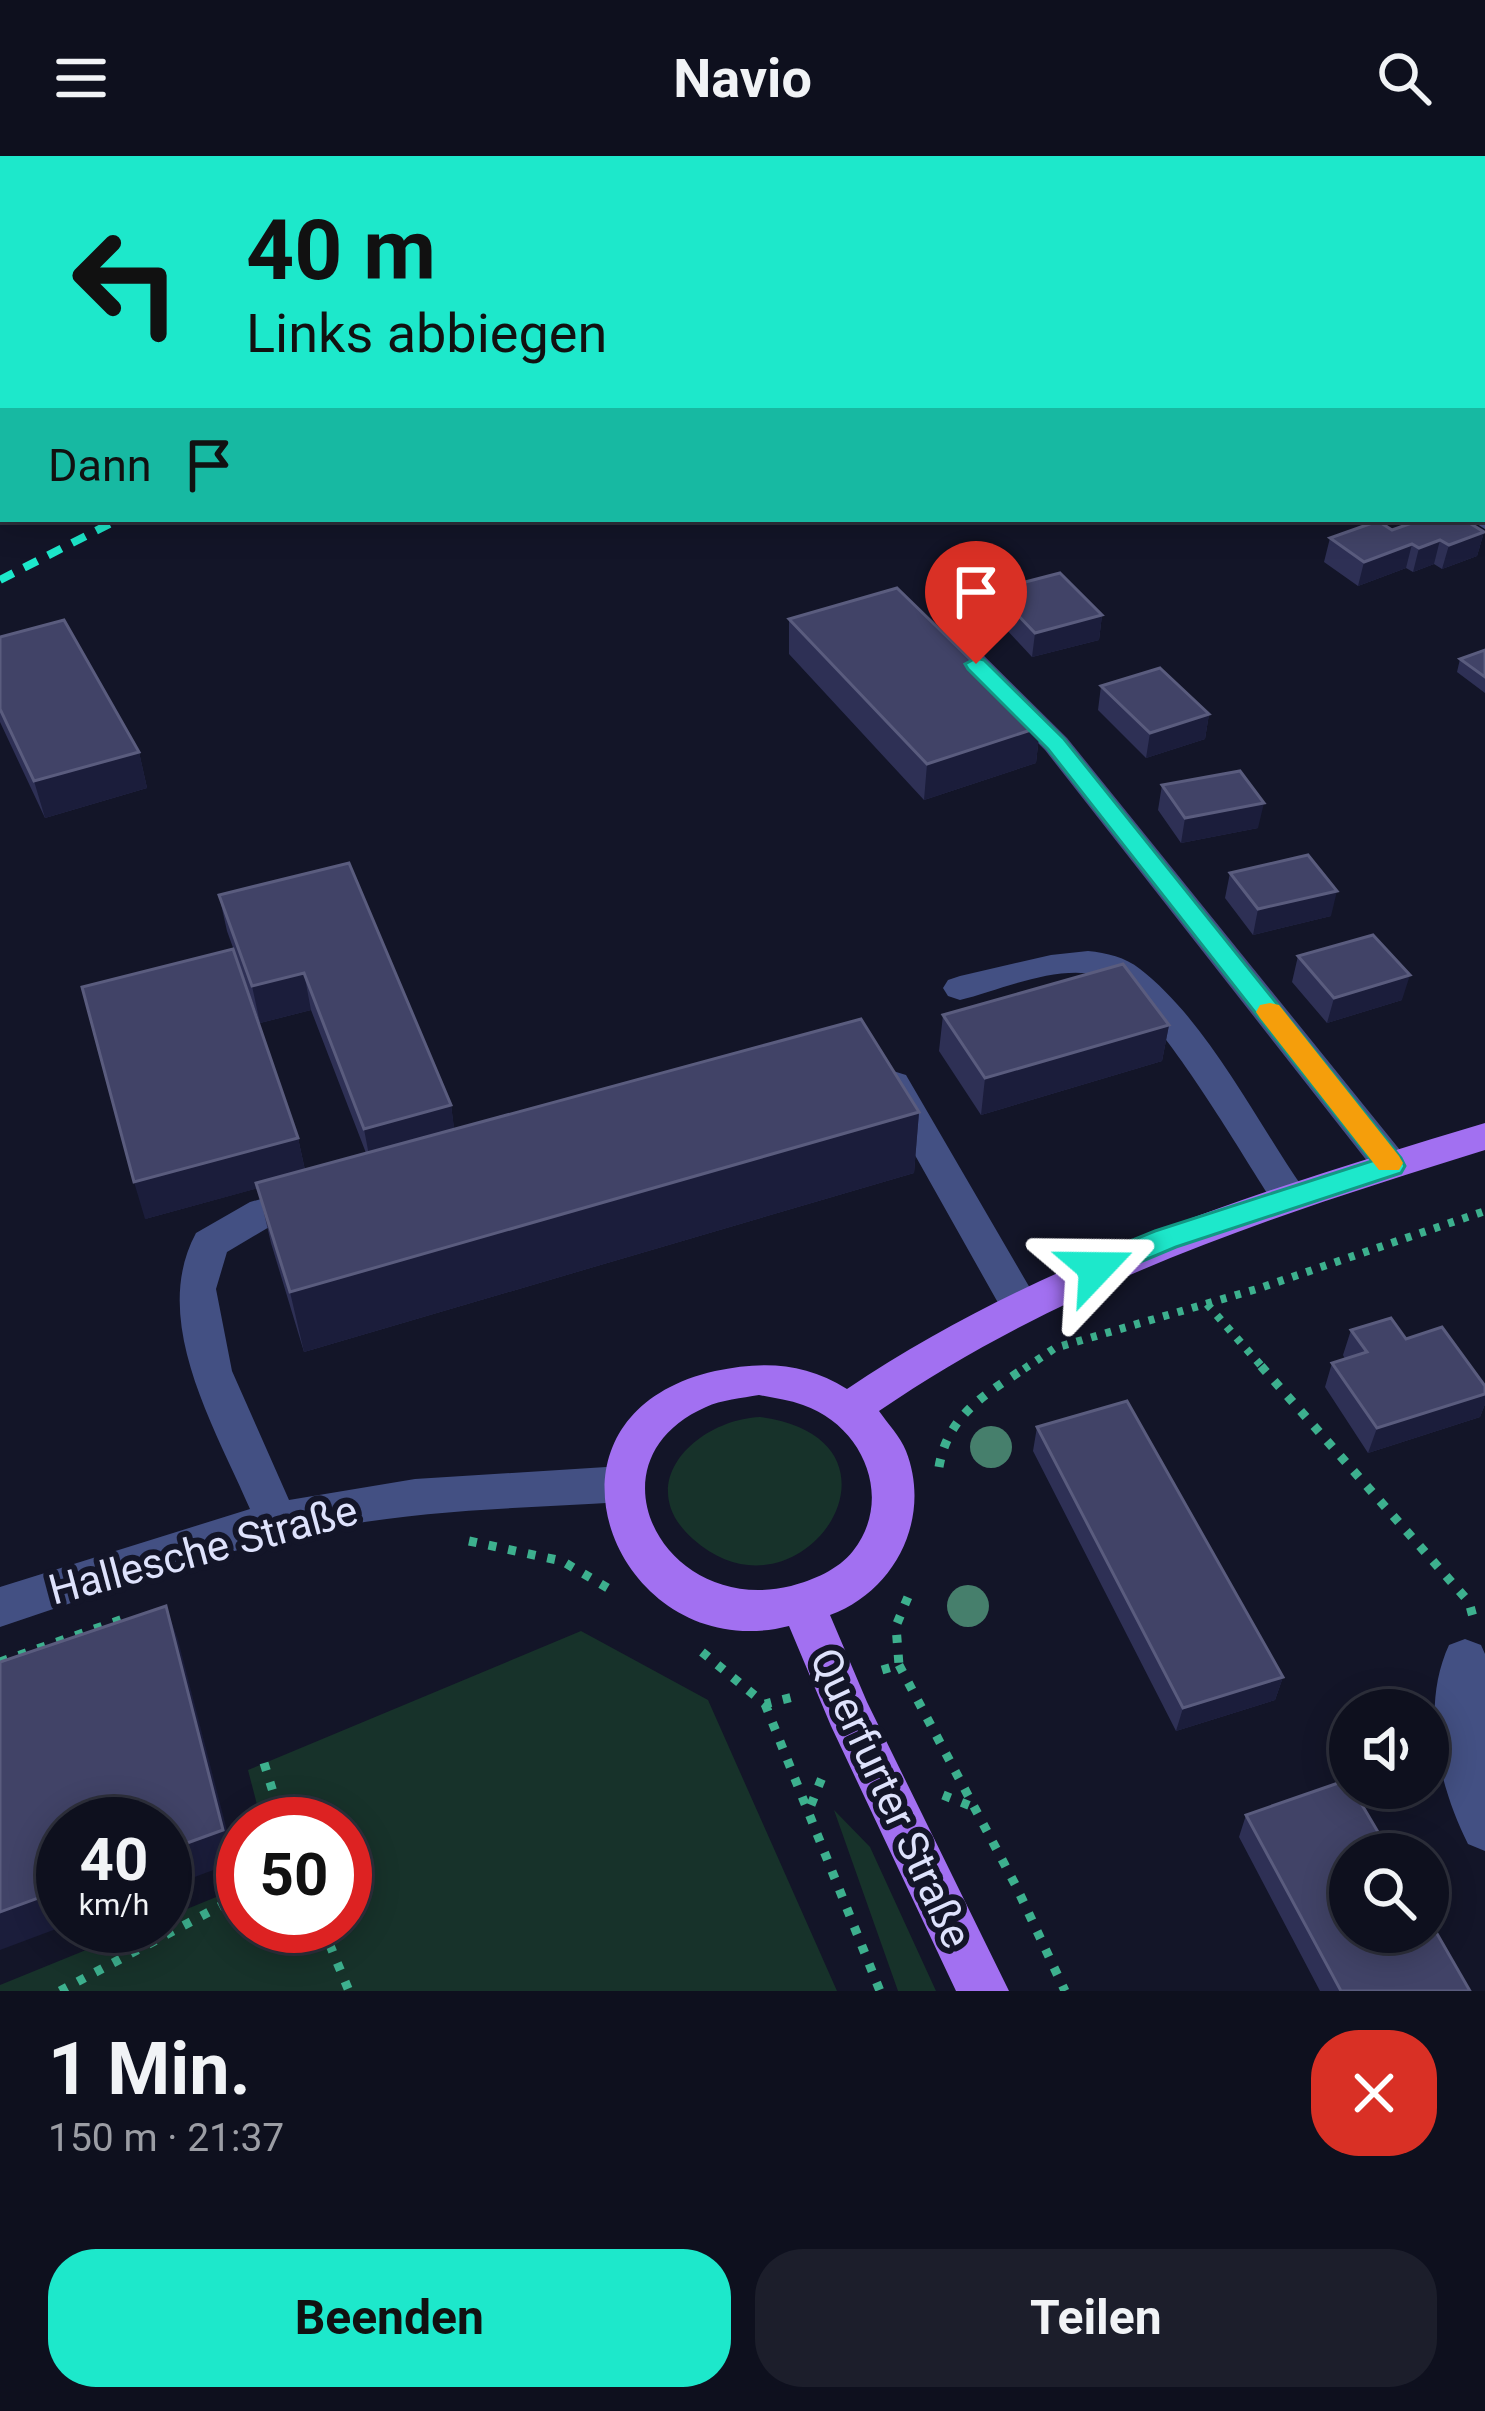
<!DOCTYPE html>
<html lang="de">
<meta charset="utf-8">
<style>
body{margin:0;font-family:Roboto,sans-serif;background:#1c1e2b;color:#f1f3f6;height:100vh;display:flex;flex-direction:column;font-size:45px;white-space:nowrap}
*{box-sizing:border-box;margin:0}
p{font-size:39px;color:#9b9da4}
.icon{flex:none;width:66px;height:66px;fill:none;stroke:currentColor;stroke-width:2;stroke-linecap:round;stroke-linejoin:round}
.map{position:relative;height:1835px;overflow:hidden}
.sheet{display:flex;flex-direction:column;background:#0e101e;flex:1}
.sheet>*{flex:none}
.hud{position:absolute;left:0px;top:0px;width:1485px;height:366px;box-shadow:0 6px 30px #0003,0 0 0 3px #2e303c;background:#1de8cb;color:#111;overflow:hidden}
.tools{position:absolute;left:1329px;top:1533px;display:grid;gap:24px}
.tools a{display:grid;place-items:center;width:120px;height:120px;border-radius:50%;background:#0e101e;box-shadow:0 6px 30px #0003,0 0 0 3px #2e303c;font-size:60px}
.speed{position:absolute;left:36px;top:1641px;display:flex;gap:24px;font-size:60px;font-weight:700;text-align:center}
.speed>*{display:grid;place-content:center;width:156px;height:156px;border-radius:50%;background:#0e101e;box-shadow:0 6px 30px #0003,0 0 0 3px #2e303c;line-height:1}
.speed small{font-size:30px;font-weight:400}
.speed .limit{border:18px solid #d22;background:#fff;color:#111}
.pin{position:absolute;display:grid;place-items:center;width:102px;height:102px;color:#fff;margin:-123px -51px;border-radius:50% 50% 50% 0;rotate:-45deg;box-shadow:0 0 12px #0007}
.pin .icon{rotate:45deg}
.me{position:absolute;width:132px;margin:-66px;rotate:67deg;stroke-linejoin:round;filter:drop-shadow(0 0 9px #0008)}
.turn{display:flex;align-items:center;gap:42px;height:252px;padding:0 48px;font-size:54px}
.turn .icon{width:156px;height:156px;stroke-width:2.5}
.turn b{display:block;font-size:84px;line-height:102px}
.then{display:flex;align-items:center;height:114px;padding:0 48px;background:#0003;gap:24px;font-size:45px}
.round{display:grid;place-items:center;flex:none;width:126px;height:126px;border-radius:48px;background:#1c1e2b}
.summary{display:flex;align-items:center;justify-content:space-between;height:204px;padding:0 48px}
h1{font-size:72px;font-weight:700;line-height:90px}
.action{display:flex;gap:24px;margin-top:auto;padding:24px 48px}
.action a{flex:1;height:138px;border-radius:48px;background:#1de8cb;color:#111;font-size:48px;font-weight:700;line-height:138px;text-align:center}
.action a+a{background:#1c1e2b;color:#f1f3f6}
header{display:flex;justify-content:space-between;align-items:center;height:156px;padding:0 48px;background:#0e101e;font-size:54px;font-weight:700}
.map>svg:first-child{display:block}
.green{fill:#17322a}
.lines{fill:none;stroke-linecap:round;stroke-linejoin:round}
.path-far1{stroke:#3db08e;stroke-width:8;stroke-dasharray:6 9;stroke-linecap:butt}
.path{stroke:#3db08e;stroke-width:9;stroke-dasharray:8 12;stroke-linecap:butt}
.minor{fill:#435083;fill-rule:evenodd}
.major{fill:#a270f1;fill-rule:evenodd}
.rail-far1{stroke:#1de8cb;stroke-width:6;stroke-dasharray:12 9;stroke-linecap:butt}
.rail{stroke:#1de8cb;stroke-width:8;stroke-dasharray:15 12;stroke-linecap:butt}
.tree{fill:#467f6c}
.wall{fill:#2e3055}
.shaded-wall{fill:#1b1d3b}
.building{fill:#414367;stroke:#5a5c7e;stroke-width:3}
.route{fill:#1de8cb;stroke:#139784;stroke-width:3}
.slow{fill:#f59e0b}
.labels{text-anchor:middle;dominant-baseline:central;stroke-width:12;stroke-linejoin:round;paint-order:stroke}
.near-street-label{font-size:42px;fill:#dee2fc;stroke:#131528}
</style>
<header><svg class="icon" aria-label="menu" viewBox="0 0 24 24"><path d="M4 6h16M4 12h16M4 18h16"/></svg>Navio<svg class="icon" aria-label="search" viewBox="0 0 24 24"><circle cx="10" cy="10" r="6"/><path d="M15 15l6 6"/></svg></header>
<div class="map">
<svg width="1485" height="1835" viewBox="0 0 1485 1835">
<rect width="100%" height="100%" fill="#131528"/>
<path class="green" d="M760,1261C929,1284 800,1479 693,1383C631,1328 696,1264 760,1261Z
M581,1475L708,1544L837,1835H0V1829L145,1770H165V1762L243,1730V1770H345V1668H262L248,1614Z
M834,1654L870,1691L936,1835H898Z"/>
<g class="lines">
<path class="path-far1" d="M1207,1148L1264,1213
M1024,1213L1055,1192L1257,1133L1485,1055"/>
<path class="path" d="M1261,1210L1469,1446L1473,1461
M939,1311C948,1258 986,1238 1028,1210
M469,1385L562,1405L611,1434
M702,1496L765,1548L793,1541
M0,1506L129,1461
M899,1509L1016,1730L1065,1835
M882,1514L899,1509L896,1470L910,1436
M765,1548L880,1835
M264,1607L283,1668
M943,1639L973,1651
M811,1649L823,1619
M322,1770L349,1835
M60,1835L243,1738"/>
<path class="minor" d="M0,139H3V153H0Z
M1482,227H1485V241H1482Z
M1482,355L1485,356V373L1469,363H1482Z
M950,473L960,476L1067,582L1404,999L1410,1009L1404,1019L1391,1023L1378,1019L1045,594L940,488L936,482L940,476Z
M1088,795C1107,797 1125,801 1140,813C1207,865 1255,963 1303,1032L1309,1042L1303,1052L1290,1056L1277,1052C1244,1004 1147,831 1097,819C1055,809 1000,834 960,844L948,840L943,832L948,824L960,820L1051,799Z
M893,915L906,919L1034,1139L1040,1150L1034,1161L1020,1166L1006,1161L875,928L880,919Z
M308,1030L321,1034L327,1044L321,1054L276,1067L227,1096L216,1133L232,1215L289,1344L415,1323L622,1310L637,1315L643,1328L637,1341L622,1346C530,1352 437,1353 346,1369C227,1390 114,1433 0,1471V1431L250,1353C215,1271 149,1164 196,1077L250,1046Z
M1465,1483L1481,1489L1485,1498V1695L1468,1688C1439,1630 1420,1552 1449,1489Z"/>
<path class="major" d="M1485,967V994C1272,1060 1064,1128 879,1255C888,1268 900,1280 906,1295C932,1361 896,1435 830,1459L867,1546L1009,1835H956L831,1570L789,1470C617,1514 514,1261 715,1215C763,1205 804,1206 847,1233C1042,1102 1262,1034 1485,967ZM759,1239C774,1242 789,1244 803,1249C864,1270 894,1343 853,1395C838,1414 813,1424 791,1430C664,1461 583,1305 706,1251C721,1244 742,1242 759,1239Z"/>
<path class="rail-far1" d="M961,3L977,0"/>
<path class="rail" d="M0,424L119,363"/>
</g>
<g class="tree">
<circle cx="991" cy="1291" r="21"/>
<circle cx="968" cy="1450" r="21"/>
</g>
<path class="wall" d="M3,11V48H0V15Z
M1485,297V337L1482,335V299Z
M1484,376L1477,400L1442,413L1434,408L1413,416L1406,412L1358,430L1324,406L1330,382Z
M994,434L1102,459L1099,484L1032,501L992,458Z
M789,463L1040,571L1036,607L924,644L789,498Z
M0,481L139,596L147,632L45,662L0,566Z
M1485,494V537L1457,516L1460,503Z
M1101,530L1209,558L1205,583L1146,602L1098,554Z
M1162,629L1258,672L1181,687L1158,654Z
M1230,717L1331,760L1253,779L1225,742Z
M219,739L451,949L454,973L919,956L914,1017L304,1196L271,1087L258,1032L145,1063L298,982L305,1014L366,997L311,854L260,867L227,775Z
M1298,800L1402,844L1327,867L1292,826Z
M943,859L1169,869L1162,905L981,959L939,895Z
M1351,1174L1406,1183L1485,1230V1248L1480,1261L1368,1297L1325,1231L1332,1207L1345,1203L1343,1199Z
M1037,1271L1283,1521L1275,1544L1176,1575L1033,1295Z
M1246,1659L1470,1835H1320L1239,1681Z"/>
<path class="shaded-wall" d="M1485,181V203H1482V182Z
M1482,258H1485V280H1482Z
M1484,376L1477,400L1442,413L1449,389Z
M1440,384L1434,408L1413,416L1419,392Z
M1412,388L1406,412L1358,430L1364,406Z
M1102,459L1099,484L1032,501L1035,477Z
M1209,558L1205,583L1146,602L1150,577Z
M1040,571L1036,607L924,644L927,608Z
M139,596L147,632L45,662L34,625Z
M1264,647L1258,672L1181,687L1185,662Z
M1337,735L1331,760L1253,779L1258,753Z
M304,817L311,854L260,867L252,830Z
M1410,819L1402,844L1327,867L1334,842Z
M1169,869L1162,905L981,959L985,922Z
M451,949L456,986L371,1010L364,973Z
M919,956L914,1017L304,1196L290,1136Z
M298,982L306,1019L145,1063L134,1026Z
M1485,1238V1248L1480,1261L1368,1297L1377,1272Z
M166,1450L178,1484L235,1706L165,1732Z
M1283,1521L1275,1544L1176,1575L1183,1552Z
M63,1733L64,1770L0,1794V1756Z"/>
<path class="building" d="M27,0H51L50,3H26Z
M1482,155L1485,158V181L1482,182Z
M1423,363H1463L1484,376L1449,389L1440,384L1419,392L1412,388L1364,406L1330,382L1378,365L1392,374Z
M1060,417L1102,459L1035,477L994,434Z
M897,432L1040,571L927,608L789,463Z
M64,464L139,596L34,625L0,553V481Z
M1485,494V521L1460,503Z
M1160,512L1209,558L1150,577L1101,530Z
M1240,615L1264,647L1185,662L1162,629Z
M1308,699L1337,735L1258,753L1230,717Z
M349,707L451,949L364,973L304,817L252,830L219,739Z
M1373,779L1410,819L1334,842L1298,800Z
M233,793L298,982L134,1026L82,831Z
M1123,808L1169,869L985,922L943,859Z
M861,863L919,956L290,1136L256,1027Z
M1391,1162L1406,1183L1442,1171L1485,1230V1238L1377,1272L1332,1207L1367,1196L1351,1174Z
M1127,1245L1283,1521L1183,1552L1037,1271Z
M166,1450L223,1674L165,1695V1668H63V1733L0,1756V1506Z
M1347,1624L1350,1632H1352L1391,1698H1350V1776H1428V1762L1470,1835H1341L1246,1659Z"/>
<path class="route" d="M976,502L984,504L1064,583L1401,1002L1405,1010L1401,1017L1176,1091L1107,1120H1086L1081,1112L1086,1103L1155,1075L1372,1005L1048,593L968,513L965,508Z"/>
<path class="slow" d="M1270,847L1279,849L1399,1000L1403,1007L1399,1014H1379L1260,862L1256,856L1260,849Z"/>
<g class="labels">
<g class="near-street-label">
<text transform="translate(203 1394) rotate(-15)">Hallesche Straße</text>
<text transform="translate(891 1642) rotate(65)">Querfurter Straße</text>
</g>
</g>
</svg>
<div class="tools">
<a><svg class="icon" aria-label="sound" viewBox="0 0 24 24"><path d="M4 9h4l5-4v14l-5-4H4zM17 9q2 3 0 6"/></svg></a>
<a><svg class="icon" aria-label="search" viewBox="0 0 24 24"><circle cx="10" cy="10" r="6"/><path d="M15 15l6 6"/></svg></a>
</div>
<div class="speed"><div>40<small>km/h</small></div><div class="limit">50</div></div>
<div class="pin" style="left:976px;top:508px;background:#d93025"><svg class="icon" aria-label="arrive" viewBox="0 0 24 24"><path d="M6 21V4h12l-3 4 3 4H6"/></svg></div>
<svg class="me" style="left:1096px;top:1112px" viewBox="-20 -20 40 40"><path d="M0-17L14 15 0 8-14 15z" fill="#1de8cb" stroke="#fff" stroke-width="4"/></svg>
<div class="hud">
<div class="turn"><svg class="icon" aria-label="left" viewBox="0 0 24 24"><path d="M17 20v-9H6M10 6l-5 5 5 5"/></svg><div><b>40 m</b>Links abbiegen</div></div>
<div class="then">Dann<svg class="icon" aria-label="arrive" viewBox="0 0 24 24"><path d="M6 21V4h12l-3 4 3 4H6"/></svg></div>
</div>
</div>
<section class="sheet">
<div class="summary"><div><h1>1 Min.</h1><p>150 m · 21:37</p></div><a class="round" style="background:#d93025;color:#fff"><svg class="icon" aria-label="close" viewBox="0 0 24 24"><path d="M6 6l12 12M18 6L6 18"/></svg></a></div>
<div class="action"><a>Beenden</a><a>Teilen</a></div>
</section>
